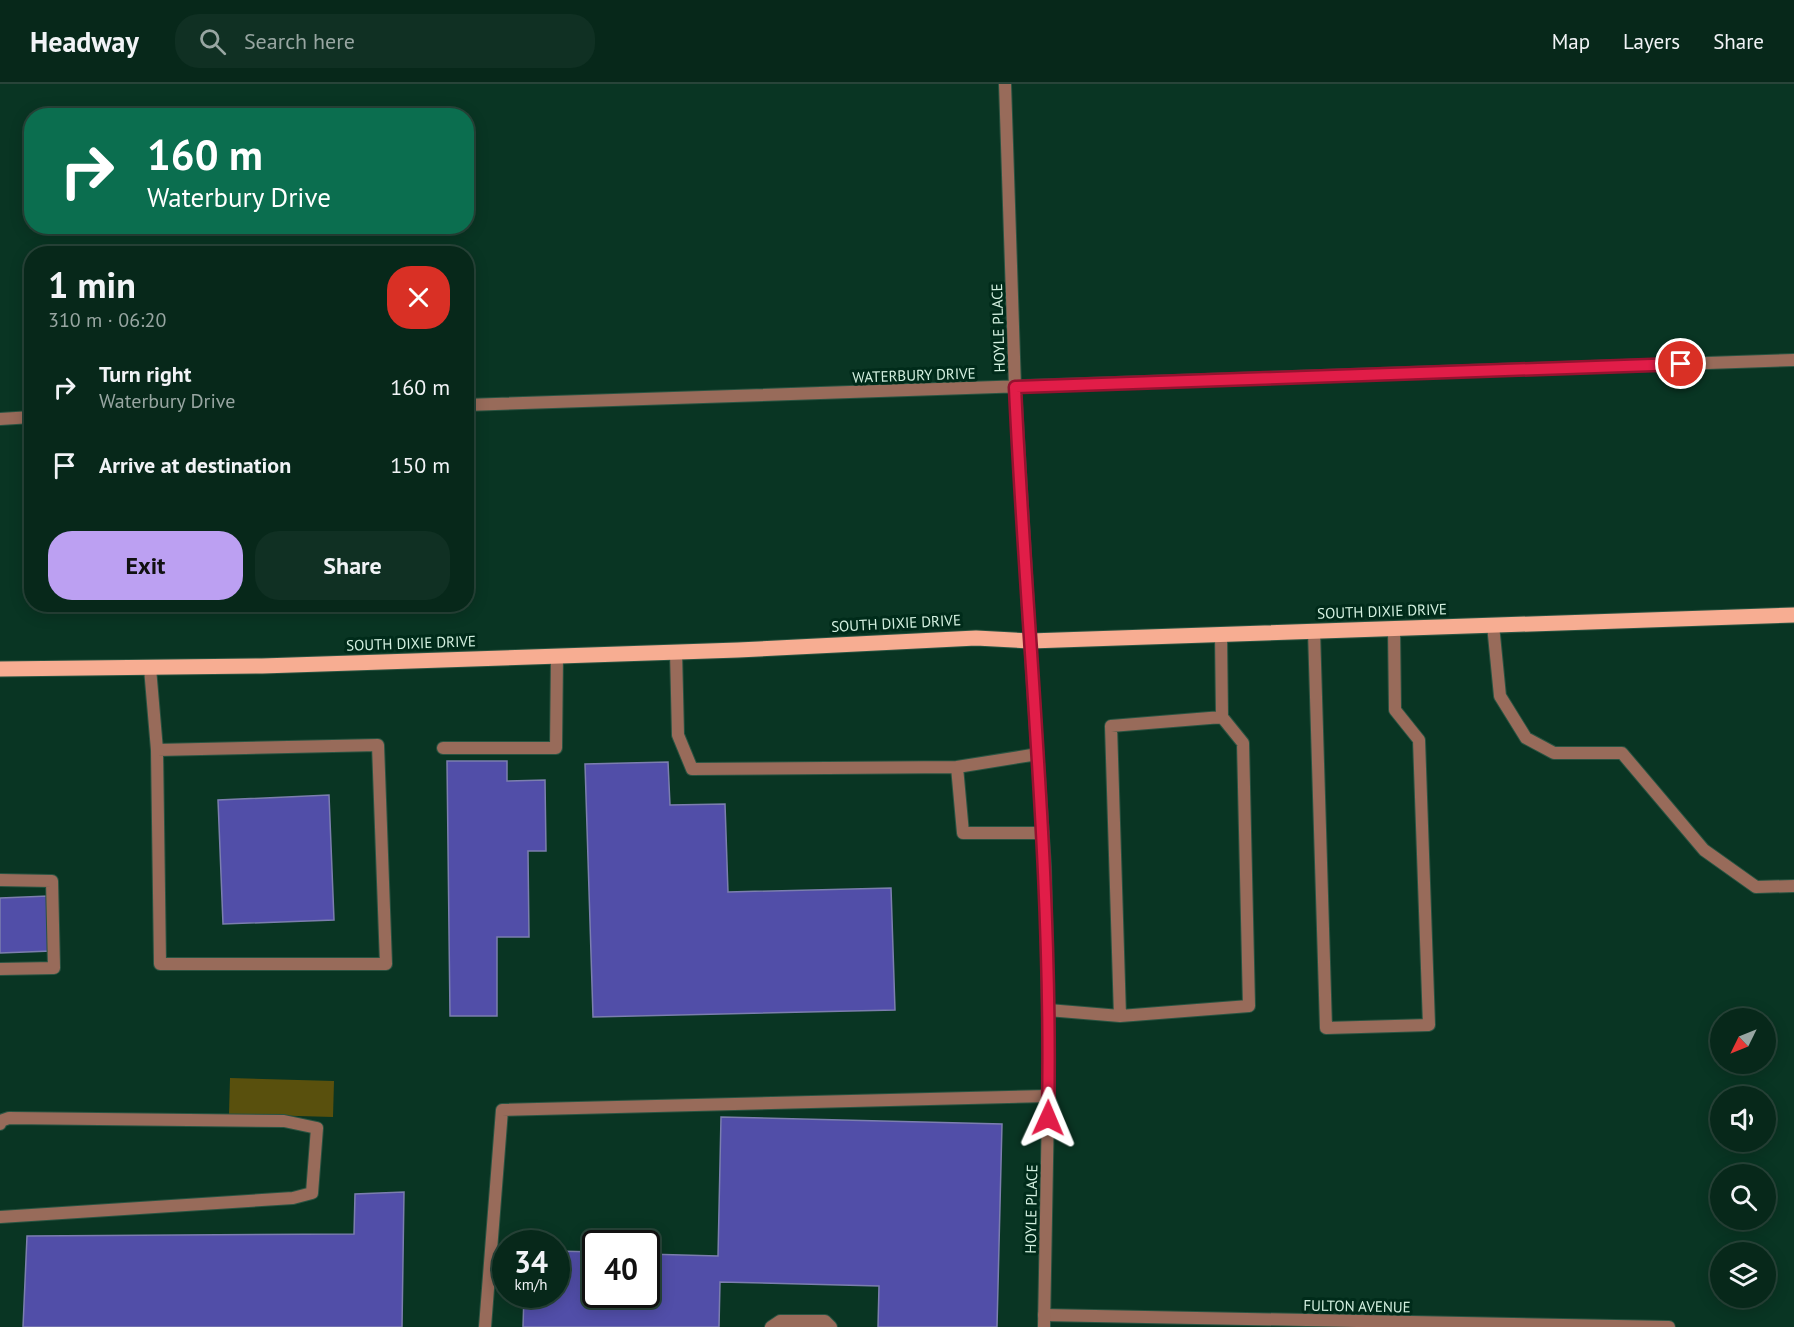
<!DOCTYPE html>
<meta charset="utf-8">
<style>
body{margin:0;font-family:"PT Sans",sans-serif;background:#103023;color:#f1f3f6;height:100vh;display:flex;flex-direction:column;font-size:22px;white-space:nowrap}
*{box-sizing:border-box;margin:0}
p{font-size:20px;color:#98a6a2}
.icon{flex:none;width:33px;height:33px;fill:none;stroke:currentColor;stroke-width:2;stroke-linecap:round;stroke-linejoin:round}
.map{position:relative;flex:1;overflow:hidden}
.sheet{position:absolute;left:24px;top:162px;width:450px;height:366px;display:flex;flex-direction:column;background:#07281a;border-radius:24px;box-shadow:0 3px 15px #0003,0 0 0 2px #284439}
.sheet>*{flex:none}
.banner{position:absolute;left:24px;top:24px;width:450px;height:126px;border-radius:24px;box-shadow:0 3px 15px #0003,0 0 0 2px #284439;background:#0b6e4f;color:#fff;overflow:hidden}
.needle{width:39px;rotate:227deg}
.tools{position:absolute;left:1710px;top:924px;display:grid;gap:12px}
.tools a{display:grid;place-items:center;width:66px;height:66px;border-radius:50%;background:#07281a;box-shadow:0 3px 15px #0003,0 0 0 2px #284439;font-size:30px}
.speed{position:absolute;left:492px;top:1146px;display:flex;gap:12px;font-size:30px;font-weight:700;text-align:center}
.speed>*{display:grid;place-content:center;width:78px;height:78px;border-radius:50%;background:#07281a;box-shadow:0 3px 15px #0003,0 0 0 2px #284439;line-height:1}
.speed small{font-size:15px;font-weight:400}
.speed .limit{border:3px solid #111;border-radius:9px;background:#fff;color:#111}
.pin{position:absolute;display:grid;place-items:center;width:51px;height:51px;color:#fff;margin:-26px;border:3px solid #fff;border-radius:50%;box-shadow:0 2px 6px #0007}
.me{position:absolute;width:66px;margin:-33px;rotate:1deg;stroke-linejoin:round;filter:drop-shadow(0 0 4px #0008)}
.turn{display:flex;align-items:center;gap:21px;height:126px;padding:0 24px;font-size:27px}
.turn .icon{width:78px;height:78px;stroke-width:2.5}
.turn b{display:block;font-size:42px;line-height:51px}
.round{display:grid;place-items:center;flex:none;width:63px;height:63px;border-radius:24px;background:#103023}
.summary{display:flex;align-items:center;justify-content:space-between;height:102px;padding:0 24px}
h1{font-size:36px;font-weight:700;line-height:45px}
.button{display:flex;gap:12px;margin-top:auto;padding:12px 24px}
.button a{flex:1;height:69px;border-radius:24px;background:#bca0f2;color:#111;font-size:24px;font-weight:700;line-height:69px;text-align:center}
.button a+a{background:#103023;color:#f1f3f6}
ul{padding:0;list-style:none}
li{display:flex;align-items:center;gap:18px;height:78px;padding:0 24px}
li div{flex:1}
li b{display:block;font-size:22px}
li em{font-style:normal}
header{display:flex;align-items:center;gap:36px;box-sizing:border-box;height:84px;padding:0 30px;background:#07281a;border-bottom:2px solid #284439}
header strong{font-size:28px}
nav{display:flex;gap:33px;margin-inline-start:auto;font-size:21px}
.search{width:420px;height:54px;background:#103023;display:flex;align-items:center;gap:15px;box-sizing:border-box;padding:0 21px;border-radius:24px;color:#98a6a2;font-size:22px}
.map>svg:first-child{display:block}
.green{fill:#59500d}
.building{fill:#514ea8;stroke:#7b7eae;stroke-width:1.5}
.lines{fill:none;stroke-linecap:round;stroke-linejoin:round}
.service-casing{stroke:#295341;stroke-width:14}
.minor-casing{stroke:#295341;stroke-width:14}
.tertiary-casing{stroke:#295341;stroke-width:14}
.primary-casing{stroke:#295341;stroke-width:17}
.service{stroke:#986b5a;stroke-width:12}
.minor{stroke:#986b5a;stroke-width:12}
.tertiary{stroke:#986b5a;stroke-width:12}
.primary{stroke:#f7ad92;stroke-width:15}
.route-casing{stroke:#92132f;stroke-width:15}
.route{stroke:#e11d48;stroke-width:10}
.labels{text-anchor:middle;dominant-baseline:central;stroke-width:6;stroke-linejoin:round;paint-order:stroke}
.street-label{font-size:15px;fill:#d3f0e0;stroke:#002b1a}
</style>
<header>
<strong>Headway</strong>
<div class="search"><svg class="icon" aria-label="search" viewBox="0 0 24 24"><circle cx="10" cy="10" r="6"/><path d="M15 15l6 6"/></svg>Search here</div>
<nav><a>Map</a><a>Layers</a><a>Share</a></nav>
</header>
<div class="map">
<svg width="1794" height="1243" viewBox="0 0 1794 1243">
<rect width="100%" height="100%" fill="#093523"/>
<path class="green" d="M230,994L334,997L333,1033L229,1030Z"/>
<path class="building" d="M447,677H507V697L545,696L546,767H528L529,853H497V932H450Z
M668,678L670,721L725,720L728,808L891,804L895,926L593,933L585,680Z
M329,711L334,836L223,840L218,716Z
M48,812L51,867L0,869V814Z
M721,1033L1002,1040L997,1243H878L879,1202L720,1198L719,1243H523L524,1210H556V1167L596,1168V1210H646V1170L718,1172Z
M404,1108L402,1243H23L27,1152L354,1150L355,1110Z"/>
<g class="lines">
<defs>
<path id="service" d="M1493,541L1500,612L1526,654L1554,669H1622L1704,766L1756,803L1794,802
M1314,547L1326,944L1429,941L1419,656L1395,626L1394,545
M1221,551L1222,633L1111,642L1120,932L1249,922L1243,659L1222,633
M676,568L678,651L692,685L957,683L963,749H1043
M150,584L157,666L378,661L386,880H160L157,666
M443,664H556L557,572
M957,683L1038,670
M0,796L52,797L54,884L0,885
M1048,926L1120,932
M0,1040V1037L9,1034L284,1037L317,1044L312,1109L293,1114L0,1133
M485,1243L502,1026L1048,1012
M771,1243L780,1237H825L831,1243"/>
<path id="minor" d="M1005,0L1015,303L1030,557
M466,321L1794,276
M0,335L32,333
M1044,1231L1669,1243"/>
<path id="tertiary" d="M1030,557L1045,783L1049,968L1044,1243"/>
<path id="primary" d="M0,585L262,582L738,566L976,554L1030,557L1794,531"/>
</defs>
<use href="#service" class="service-casing"/>
<use href="#minor" class="minor-casing"/>
<use href="#tertiary" class="tertiary-casing"/>
<use href="#primary" class="primary-casing"/>
<use href="#service" class="service"/>
<use href="#minor" class="minor"/>
<use href="#tertiary" class="tertiary"/>
<use href="#primary" class="primary"/>
</g>
<g class="lines">
<defs>
<path id="route" d="M1048,1034C1053,790 1026,547 1015,303L1681,280"/>
</defs>
<use href="#route" class="route-casing"/>
<use href="#route" class="route"/>
</g>
<g class="labels">
<g class="street-label">
<text transform="translate(998 244) rotate(-92)">HOYLE PLACE</text>
<text transform="translate(914 291) rotate(-2)">WATERBURY DRIVE</text>
<text transform="translate(1382 527) rotate(-2)">SOUTH DIXIE DRIVE</text>
<text transform="translate(896 539) rotate(-3)">SOUTH DIXIE DRIVE</text>
<text transform="translate(411 559) rotate(-2)">SOUTH DIXIE DRIVE</text>
<text transform="translate(1031 1125) rotate(-89)">HOYLE PLACE</text>
<text transform="translate(1357 1222) rotate(1)">FULTON AVENUE</text>
</g>
</g>
</svg>
<div class="tools">
<a><svg class="needle" viewBox="-14 -14 28 28"><path d="M0-13l5 13h-10z" fill="#e53935"/><path d="M0 13l5-13h-10z" fill="#98a6a2"/></svg></a>
<a><svg class="icon" aria-label="sound" viewBox="0 0 24 24"><path d="M4 9h4l5-4v14l-5-4H4zM17 9q2 3 0 6"/></svg></a>
<a><svg class="icon" aria-label="search" viewBox="0 0 24 24"><circle cx="10" cy="10" r="6"/><path d="M15 15l6 6"/></svg></a>
<a><svg class="icon" aria-label="layers" viewBox="0 0 24 24"><path d="M12 4l9 5-9 5-9-5zM3 14l9 5 9-5"/></svg></a>
</div>
<div class="speed"><div>34<small>km/h</small></div><div class="limit">40</div></div>
<div class="pin" style="left:1681px;top:280px;background:#d93025"><svg class="icon" aria-label="arrive" viewBox="0 0 24 24"><path d="M6 21V4h12l-3 4 3 4H6"/></svg></div>
<svg class="me" style="left:1048px;top:1034px" viewBox="-20 -20 40 40"><path d="M0-17L14 15 0 8-14 15z" fill="#e11d48" stroke="#fff" stroke-width="4"/></svg>
<div class="banner">
<div class="turn"><svg class="icon" aria-label="right" viewBox="0 0 24 24"><path d="M7 20v-9h11M14 6l5 5-5 5"/></svg><div><b>160 m</b>Waterbury Drive</div></div>
</div>
<section class="sheet">
<div class="summary"><div><h1>1 min</h1><p>310 m · 06:20</p></div><a class="round" style="background:#d93025;color:#fff"><svg class="icon" aria-label="close" viewBox="0 0 24 24"><path d="M6 6l12 12M18 6L6 18"/></svg></a></div>
<ul>
<li><svg class="icon" aria-label="right" viewBox="0 0 24 24"><path d="M7 20v-9h11M14 6l5 5-5 5"/></svg><div><b>Turn right</b><p>Waterbury Drive</p></div><em>160 m</em></li>
<li><svg class="icon" aria-label="arrive" viewBox="0 0 24 24"><path d="M6 21V4h12l-3 4 3 4H6"/></svg><div><b>Arrive at destination</b></div><em>150 m</em></li>
</ul>
<div class="button"><a>Exit</a><a>Share</a></div>
</section>
</div>
